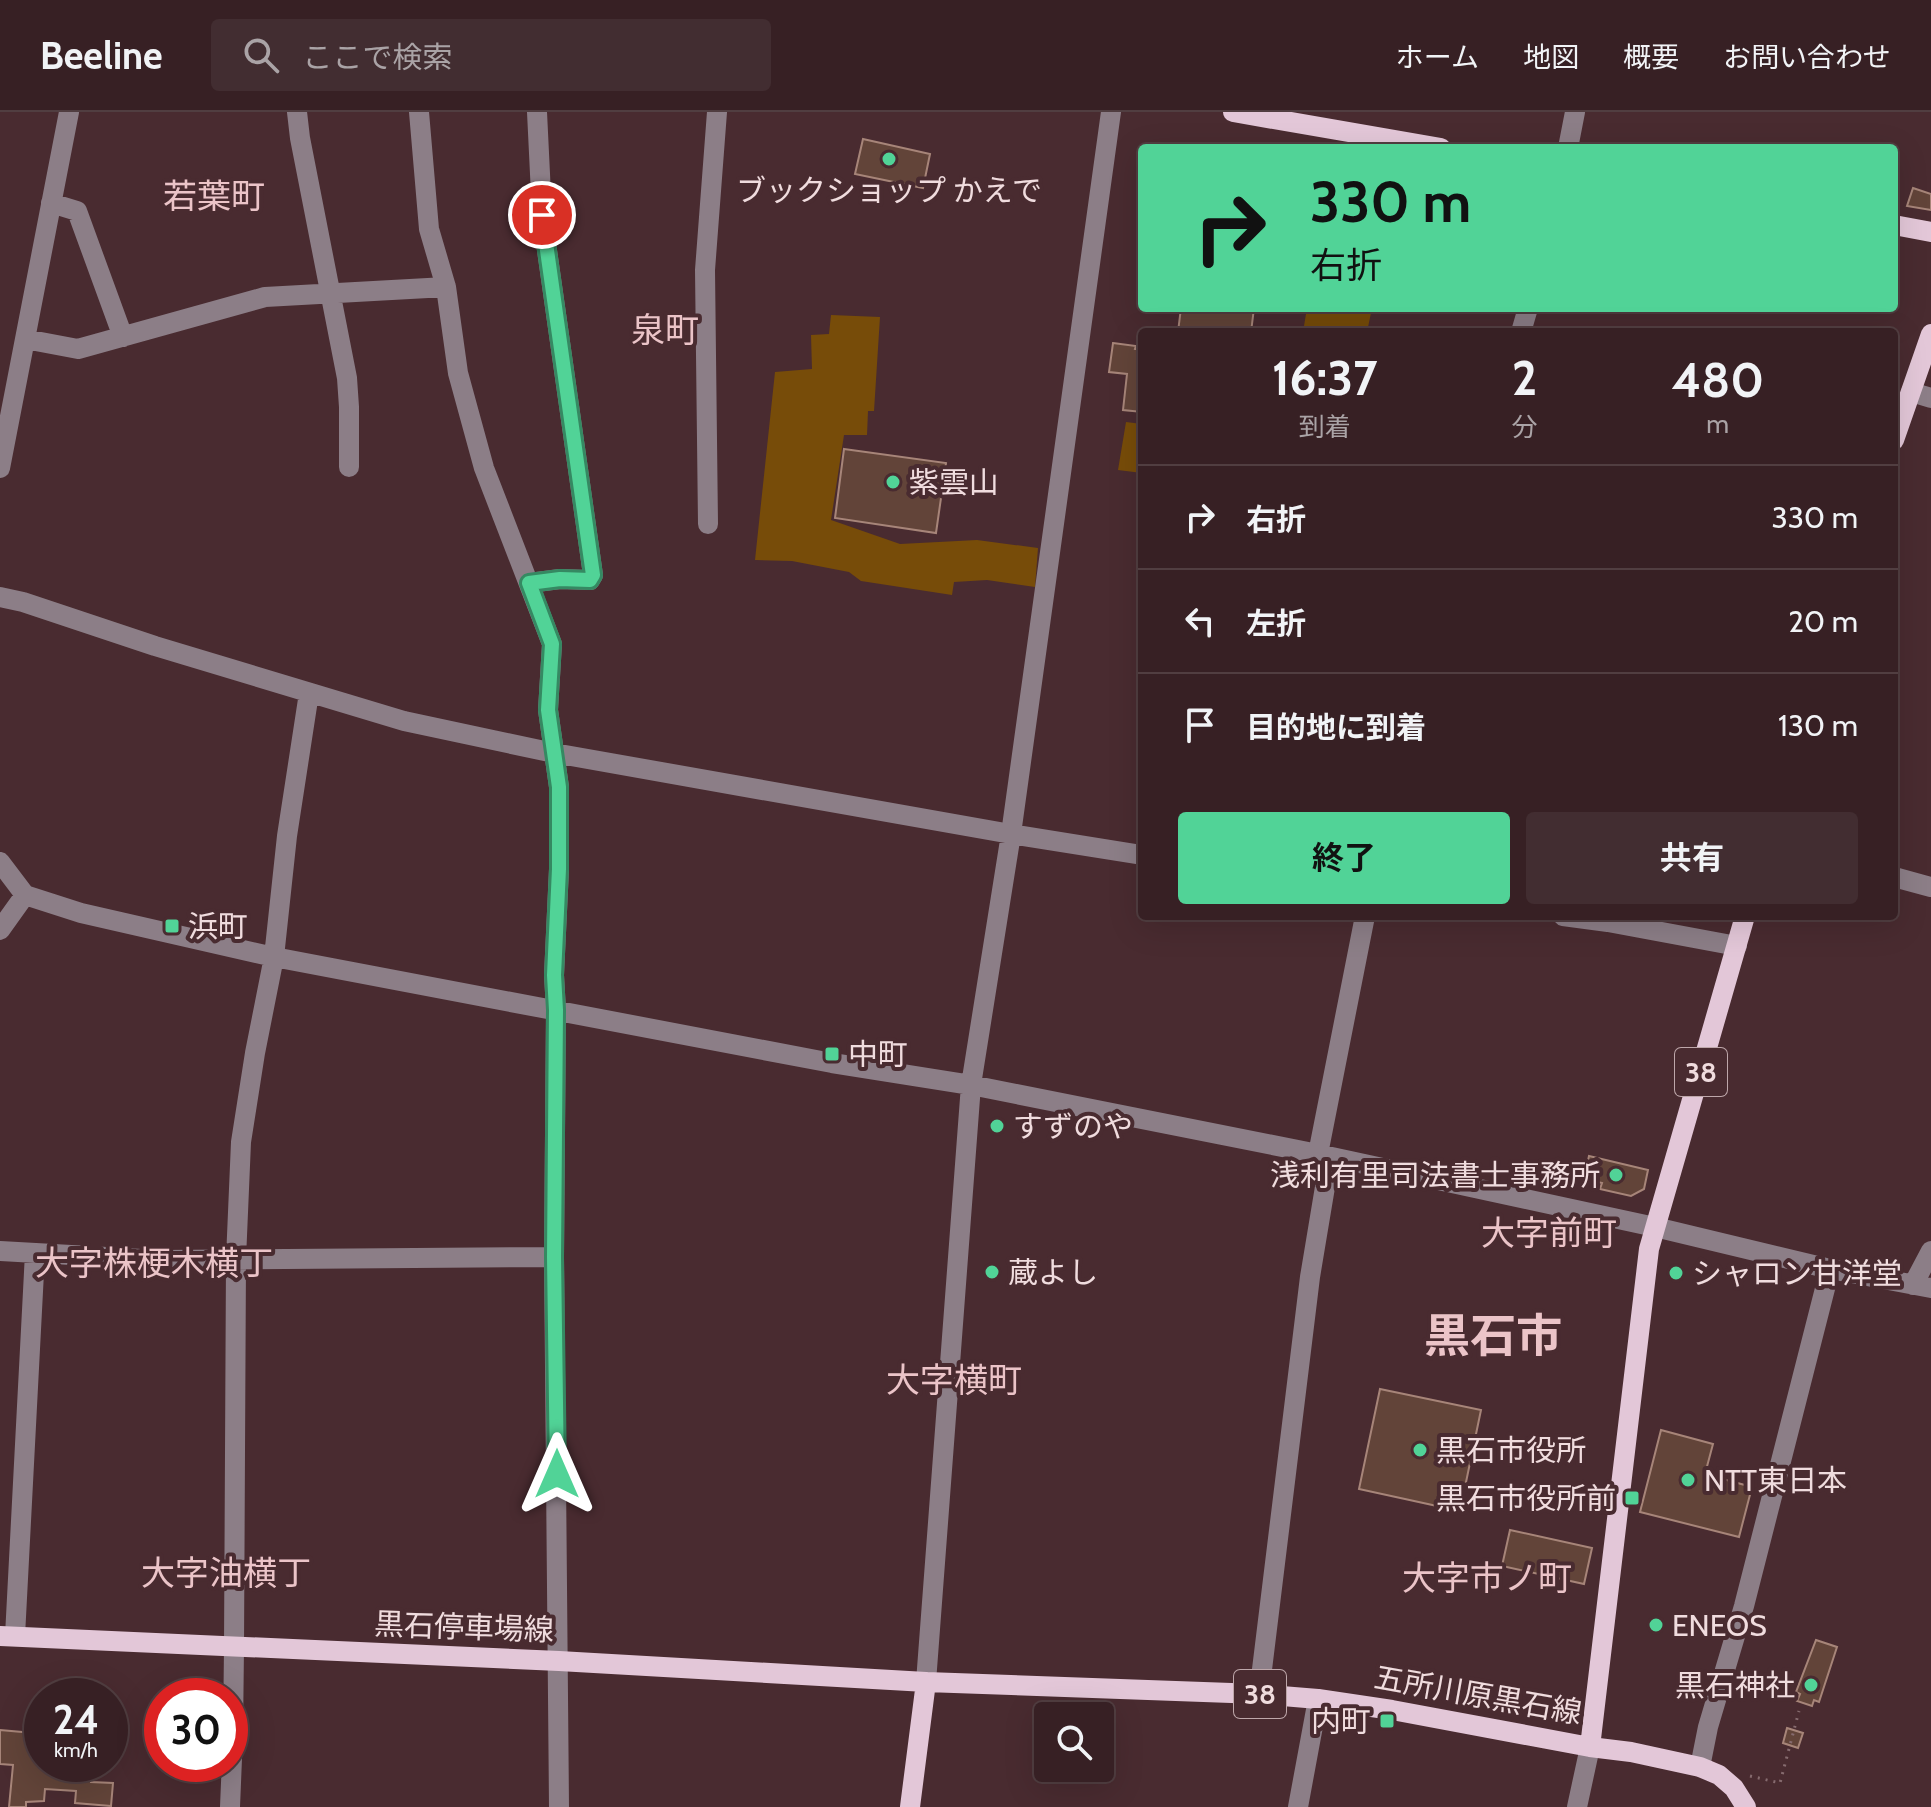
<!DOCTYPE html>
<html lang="ja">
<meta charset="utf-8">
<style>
body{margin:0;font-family:Cabin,"Noto Sans JP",sans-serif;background:#422d31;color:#f1f3f6;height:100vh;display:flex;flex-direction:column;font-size:30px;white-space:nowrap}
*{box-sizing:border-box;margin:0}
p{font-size:26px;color:#aaa3a6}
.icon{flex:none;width:44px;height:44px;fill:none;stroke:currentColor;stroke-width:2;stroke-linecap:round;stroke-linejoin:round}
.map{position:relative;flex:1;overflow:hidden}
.panel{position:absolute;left:1138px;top:216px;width:760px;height:592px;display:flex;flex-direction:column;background:#372024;border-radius:8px;box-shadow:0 8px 32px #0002,0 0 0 2px #513e41}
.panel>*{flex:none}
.banner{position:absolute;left:1138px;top:32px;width:760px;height:168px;border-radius:8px;box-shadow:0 8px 32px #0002,0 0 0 2px #513e41;background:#51d397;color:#111;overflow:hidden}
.fabs{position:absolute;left:1034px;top:1590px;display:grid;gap:16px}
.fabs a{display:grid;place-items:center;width:80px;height:80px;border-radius:8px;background:#372024;box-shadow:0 8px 32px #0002,0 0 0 2px #513e41;font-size:40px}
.speed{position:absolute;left:24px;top:1566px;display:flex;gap:16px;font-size:40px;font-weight:700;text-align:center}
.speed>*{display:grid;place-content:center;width:104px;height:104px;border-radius:50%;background:#372024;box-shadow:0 8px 32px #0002,0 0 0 2px #513e41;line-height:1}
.speed small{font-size:20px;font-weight:400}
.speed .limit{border:12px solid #d22;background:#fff;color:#111}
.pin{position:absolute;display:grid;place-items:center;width:68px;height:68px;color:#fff;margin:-34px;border:4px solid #fff;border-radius:50%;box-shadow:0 2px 8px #0007}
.me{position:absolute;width:88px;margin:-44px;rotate:0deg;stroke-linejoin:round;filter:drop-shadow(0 0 6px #0008)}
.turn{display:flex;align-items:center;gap:28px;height:168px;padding:0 40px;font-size:36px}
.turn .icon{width:104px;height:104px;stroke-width:2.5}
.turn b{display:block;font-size:56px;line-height:68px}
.eta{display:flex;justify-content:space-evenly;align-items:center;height:136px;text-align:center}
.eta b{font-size:48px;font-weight:700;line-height:56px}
.cta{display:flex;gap:16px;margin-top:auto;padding:16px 40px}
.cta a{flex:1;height:92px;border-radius:8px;background:#51d397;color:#111;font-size:32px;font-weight:700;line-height:92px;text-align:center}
.cta a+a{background:#422d31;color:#f1f3f6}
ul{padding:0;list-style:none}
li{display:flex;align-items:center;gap:24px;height:104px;padding:0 40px;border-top:2px solid #513e41}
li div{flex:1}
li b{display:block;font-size:30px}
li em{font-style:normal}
header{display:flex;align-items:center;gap:48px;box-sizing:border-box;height:112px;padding:0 40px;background:#372024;border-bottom:2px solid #513e41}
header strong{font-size:38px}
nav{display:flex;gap:44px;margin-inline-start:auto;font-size:28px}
.search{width:560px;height:72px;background:#422d31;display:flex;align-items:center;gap:20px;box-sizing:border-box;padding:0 28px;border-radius:8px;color:#aaa3a6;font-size:30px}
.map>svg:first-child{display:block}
.green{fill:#774c09}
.building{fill:#624439;stroke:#a78579;stroke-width:2}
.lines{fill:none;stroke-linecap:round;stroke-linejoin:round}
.path{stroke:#866b6f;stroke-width:3;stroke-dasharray:2 6;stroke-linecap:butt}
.minor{stroke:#8c7e87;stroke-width:20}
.major{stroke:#e3c7d8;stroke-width:20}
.route-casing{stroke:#358962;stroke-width:20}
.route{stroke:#51d397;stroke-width:14}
.poi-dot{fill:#51d397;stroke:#492b30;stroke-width:3}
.labels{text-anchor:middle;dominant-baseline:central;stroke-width:8;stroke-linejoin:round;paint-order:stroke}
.shield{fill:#492b30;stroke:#bea7aa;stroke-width:2}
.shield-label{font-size:28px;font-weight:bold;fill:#f0dcde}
.poi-label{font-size:30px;fill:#f0dcde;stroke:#492b30;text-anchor:start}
.street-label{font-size:30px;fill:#f0dcde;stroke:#492b30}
.quarter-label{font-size:34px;fill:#ebc4c8;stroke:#492b30}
.town-label{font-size:46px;font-weight:bold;fill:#ebc4c8;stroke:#492b30}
</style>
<header>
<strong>Beeline</strong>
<div class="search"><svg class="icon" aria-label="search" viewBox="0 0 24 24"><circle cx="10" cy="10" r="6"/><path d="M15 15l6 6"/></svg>ここで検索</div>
<nav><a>ホーム</a><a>地図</a><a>概要</a><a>お問い合わせ</a></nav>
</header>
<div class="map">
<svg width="1931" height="1695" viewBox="0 0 1931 1695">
<rect width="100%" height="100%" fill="#492b30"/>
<path class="green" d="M1307,196H1372L1367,220H1303Z
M831,203L880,205L874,299H868L867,323H844L831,408L900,432L977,428L1038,436L1035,475L987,468L954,470L952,483L861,469L849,460L792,449L755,448L775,260L812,257L811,223L829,222Z
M1126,310L1142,312V361L1118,358Z"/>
<path class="building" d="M863,27L930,42L923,76L855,62Z
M1913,76L1931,82V98L1907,94Z
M1181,196H1254L1251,220H1178Z
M1113,231L1136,234L1135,237L1142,238V300L1123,298L1127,262L1109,260Z
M844,337L946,351L936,421L835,406Z
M1589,1044L1648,1058L1644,1077L1631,1084L1600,1077L1602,1071L1584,1067Z
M1380,1277L1481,1298L1460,1399L1359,1377Z
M1661,1318L1713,1332L1705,1362L1752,1375L1739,1425L1640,1400Z
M1510,1418L1592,1436L1584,1472L1502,1454Z
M1816,1528L1837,1535L1819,1590L1814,1588L1812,1594L1797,1589L1800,1582L1796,1580Z
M1787,1616L1803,1621L1798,1636L1783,1631Z
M0,1618L33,1621L32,1636L42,1637V1652H92L91,1670L113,1671L111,1694L75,1691L76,1679L45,1677L44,1689L26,1690V1695H9L13,1653L0,1652Z"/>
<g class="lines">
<path class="path" d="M1750,1664L1780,1671L1799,1599"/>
<path class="minor" d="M297,0L300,26L347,266L349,295V355
M419,0L429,117L446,175L458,261L484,356L552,532L548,598L559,675V757L554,863L556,898L554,1145L559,1695
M1568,36L1575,0
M51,91L77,99L123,225
M1521,220L1528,196
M25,227L78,237L265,185L446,175
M1911,280L1931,286
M0,356L69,0
M708,412L705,158L717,0
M529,471L560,467L590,468L593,463L542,103L537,0
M0,485L23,490L155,534L404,609L554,641L1011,722L1142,743
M0,750L25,783L81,801L274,845L832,951L971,973L1318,1042L1655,1115L1830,1157L1931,1176
M1894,765L1931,775
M1563,804L1608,810L1737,834
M0,818L25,783
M1318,1042L1365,804
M0,1139L160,1148L554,1145
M1913,1173L1931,1139
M15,1524L35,1141
M926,1570L971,973L1011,722L1111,0
M1259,1582L1310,1165L1330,1045
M1700,1655L1708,1615L1744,1494L1830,1157
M230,1695L233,1622L234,1535L236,1147L241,1030L255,941L274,845L287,724L309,581
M1298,1695L1318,1587
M1577,1695L1590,1635"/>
<path class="major" d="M1233,0L1441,36
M1894,113L1931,120
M1894,328L1931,222
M0,1524L559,1549L926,1570L1259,1582L1318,1587L1392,1598L1590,1635L1631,1640L1700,1655L1719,1663L1734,1676L1746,1695
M1590,1635L1649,1137L1745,804
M910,1695L926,1570"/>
</g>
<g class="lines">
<defs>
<path id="route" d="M542,103L593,463L590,468L560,467L529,471L552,532L548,598L559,675V757L554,863L556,898L554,1145L557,1362"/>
</defs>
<use href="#route" class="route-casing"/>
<use href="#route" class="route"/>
</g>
<g class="poi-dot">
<circle cx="889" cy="47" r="8"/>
<circle cx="893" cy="370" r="8"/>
<rect x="164" y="806" width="16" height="16" rx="4"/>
<rect x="824" y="934" width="16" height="16" rx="4"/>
<circle cx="997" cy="1014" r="8"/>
<circle cx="1616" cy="1063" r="8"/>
<circle cx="992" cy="1160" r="8"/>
<circle cx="1676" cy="1161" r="8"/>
<circle cx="1420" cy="1338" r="8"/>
<circle cx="1688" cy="1368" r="8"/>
<rect x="1624" y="1378" width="16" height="16" rx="4"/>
<circle cx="1656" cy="1513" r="8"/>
<circle cx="1811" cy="1573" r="8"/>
<rect x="1379" y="1601" width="16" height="16" rx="4"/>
</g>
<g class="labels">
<g class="shield">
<rect x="1675" y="936" width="52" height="48" rx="6"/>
<rect x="1234" y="1558" width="52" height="48" rx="6"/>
</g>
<g class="shield-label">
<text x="1701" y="960">38</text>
<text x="1260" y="1582">38</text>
</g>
<g class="poi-label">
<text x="889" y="78" text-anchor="middle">ブックショップ かえで</text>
<text x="909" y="370">紫雲山</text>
<text x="188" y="814">浜町</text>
<text x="848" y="942">中町</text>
<text x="1013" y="1014">すずのや</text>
<text x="1600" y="1063" text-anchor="end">浅利有里司法書士事務所</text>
<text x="1008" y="1160">蔵よし</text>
<text x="1692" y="1161">シャロン甘洋堂</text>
<text x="1436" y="1338">黒石市役所</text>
<text x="1704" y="1368">NTT東日本</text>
<text x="1616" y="1386" text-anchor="end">黒石市役所前</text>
<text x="1672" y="1513">ENEOS</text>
<text x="1795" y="1573" text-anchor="end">黒石神社</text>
<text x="1371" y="1609" text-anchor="end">内町</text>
</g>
<g class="street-label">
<text transform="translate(464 1515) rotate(2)">黒石停車場線</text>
<text transform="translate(1478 1583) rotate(10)">五所川原黒石線</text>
</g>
<g class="quarter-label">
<text x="214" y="84">若葉町</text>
<text x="665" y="218">泉町</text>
<text x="1549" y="1121">大字前町</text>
<text x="154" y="1151">大字株梗木横丁</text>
<text x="954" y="1268">大字横町</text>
<text x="226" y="1461">大字油横丁</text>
<text x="1487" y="1466">大字市ノ町</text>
</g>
<g class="town-label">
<text x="1493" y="1224">黒石市</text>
</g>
</g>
</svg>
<div class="fabs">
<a><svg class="icon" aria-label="search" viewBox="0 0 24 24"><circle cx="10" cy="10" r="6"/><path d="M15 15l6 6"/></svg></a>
</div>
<div class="speed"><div>24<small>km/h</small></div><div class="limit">30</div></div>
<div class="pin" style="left:542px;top:103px;background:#d93025"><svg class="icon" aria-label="arrive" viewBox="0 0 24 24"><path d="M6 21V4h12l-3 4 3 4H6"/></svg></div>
<svg class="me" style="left:557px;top:1362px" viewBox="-20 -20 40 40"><path d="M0-17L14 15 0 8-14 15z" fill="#51d397" stroke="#fff" stroke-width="4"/></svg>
<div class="banner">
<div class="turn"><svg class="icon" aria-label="right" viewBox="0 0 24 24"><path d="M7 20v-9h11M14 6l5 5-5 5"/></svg><div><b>330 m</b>右折</div></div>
</div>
<section class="panel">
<div class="eta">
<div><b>16:37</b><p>到着</p></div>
<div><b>2</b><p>分</p></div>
<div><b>480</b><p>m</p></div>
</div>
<ul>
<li><svg class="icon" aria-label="right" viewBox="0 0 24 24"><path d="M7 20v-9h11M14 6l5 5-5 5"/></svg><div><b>右折</b></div><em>330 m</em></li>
<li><svg class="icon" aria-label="left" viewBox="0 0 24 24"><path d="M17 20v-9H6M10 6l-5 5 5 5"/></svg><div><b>左折</b></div><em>20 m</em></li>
<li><svg class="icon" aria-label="arrive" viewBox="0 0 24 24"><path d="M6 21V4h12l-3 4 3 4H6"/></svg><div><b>目的地に到着</b></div><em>130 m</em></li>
</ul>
<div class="cta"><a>終了</a><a>共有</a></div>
</section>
</div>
